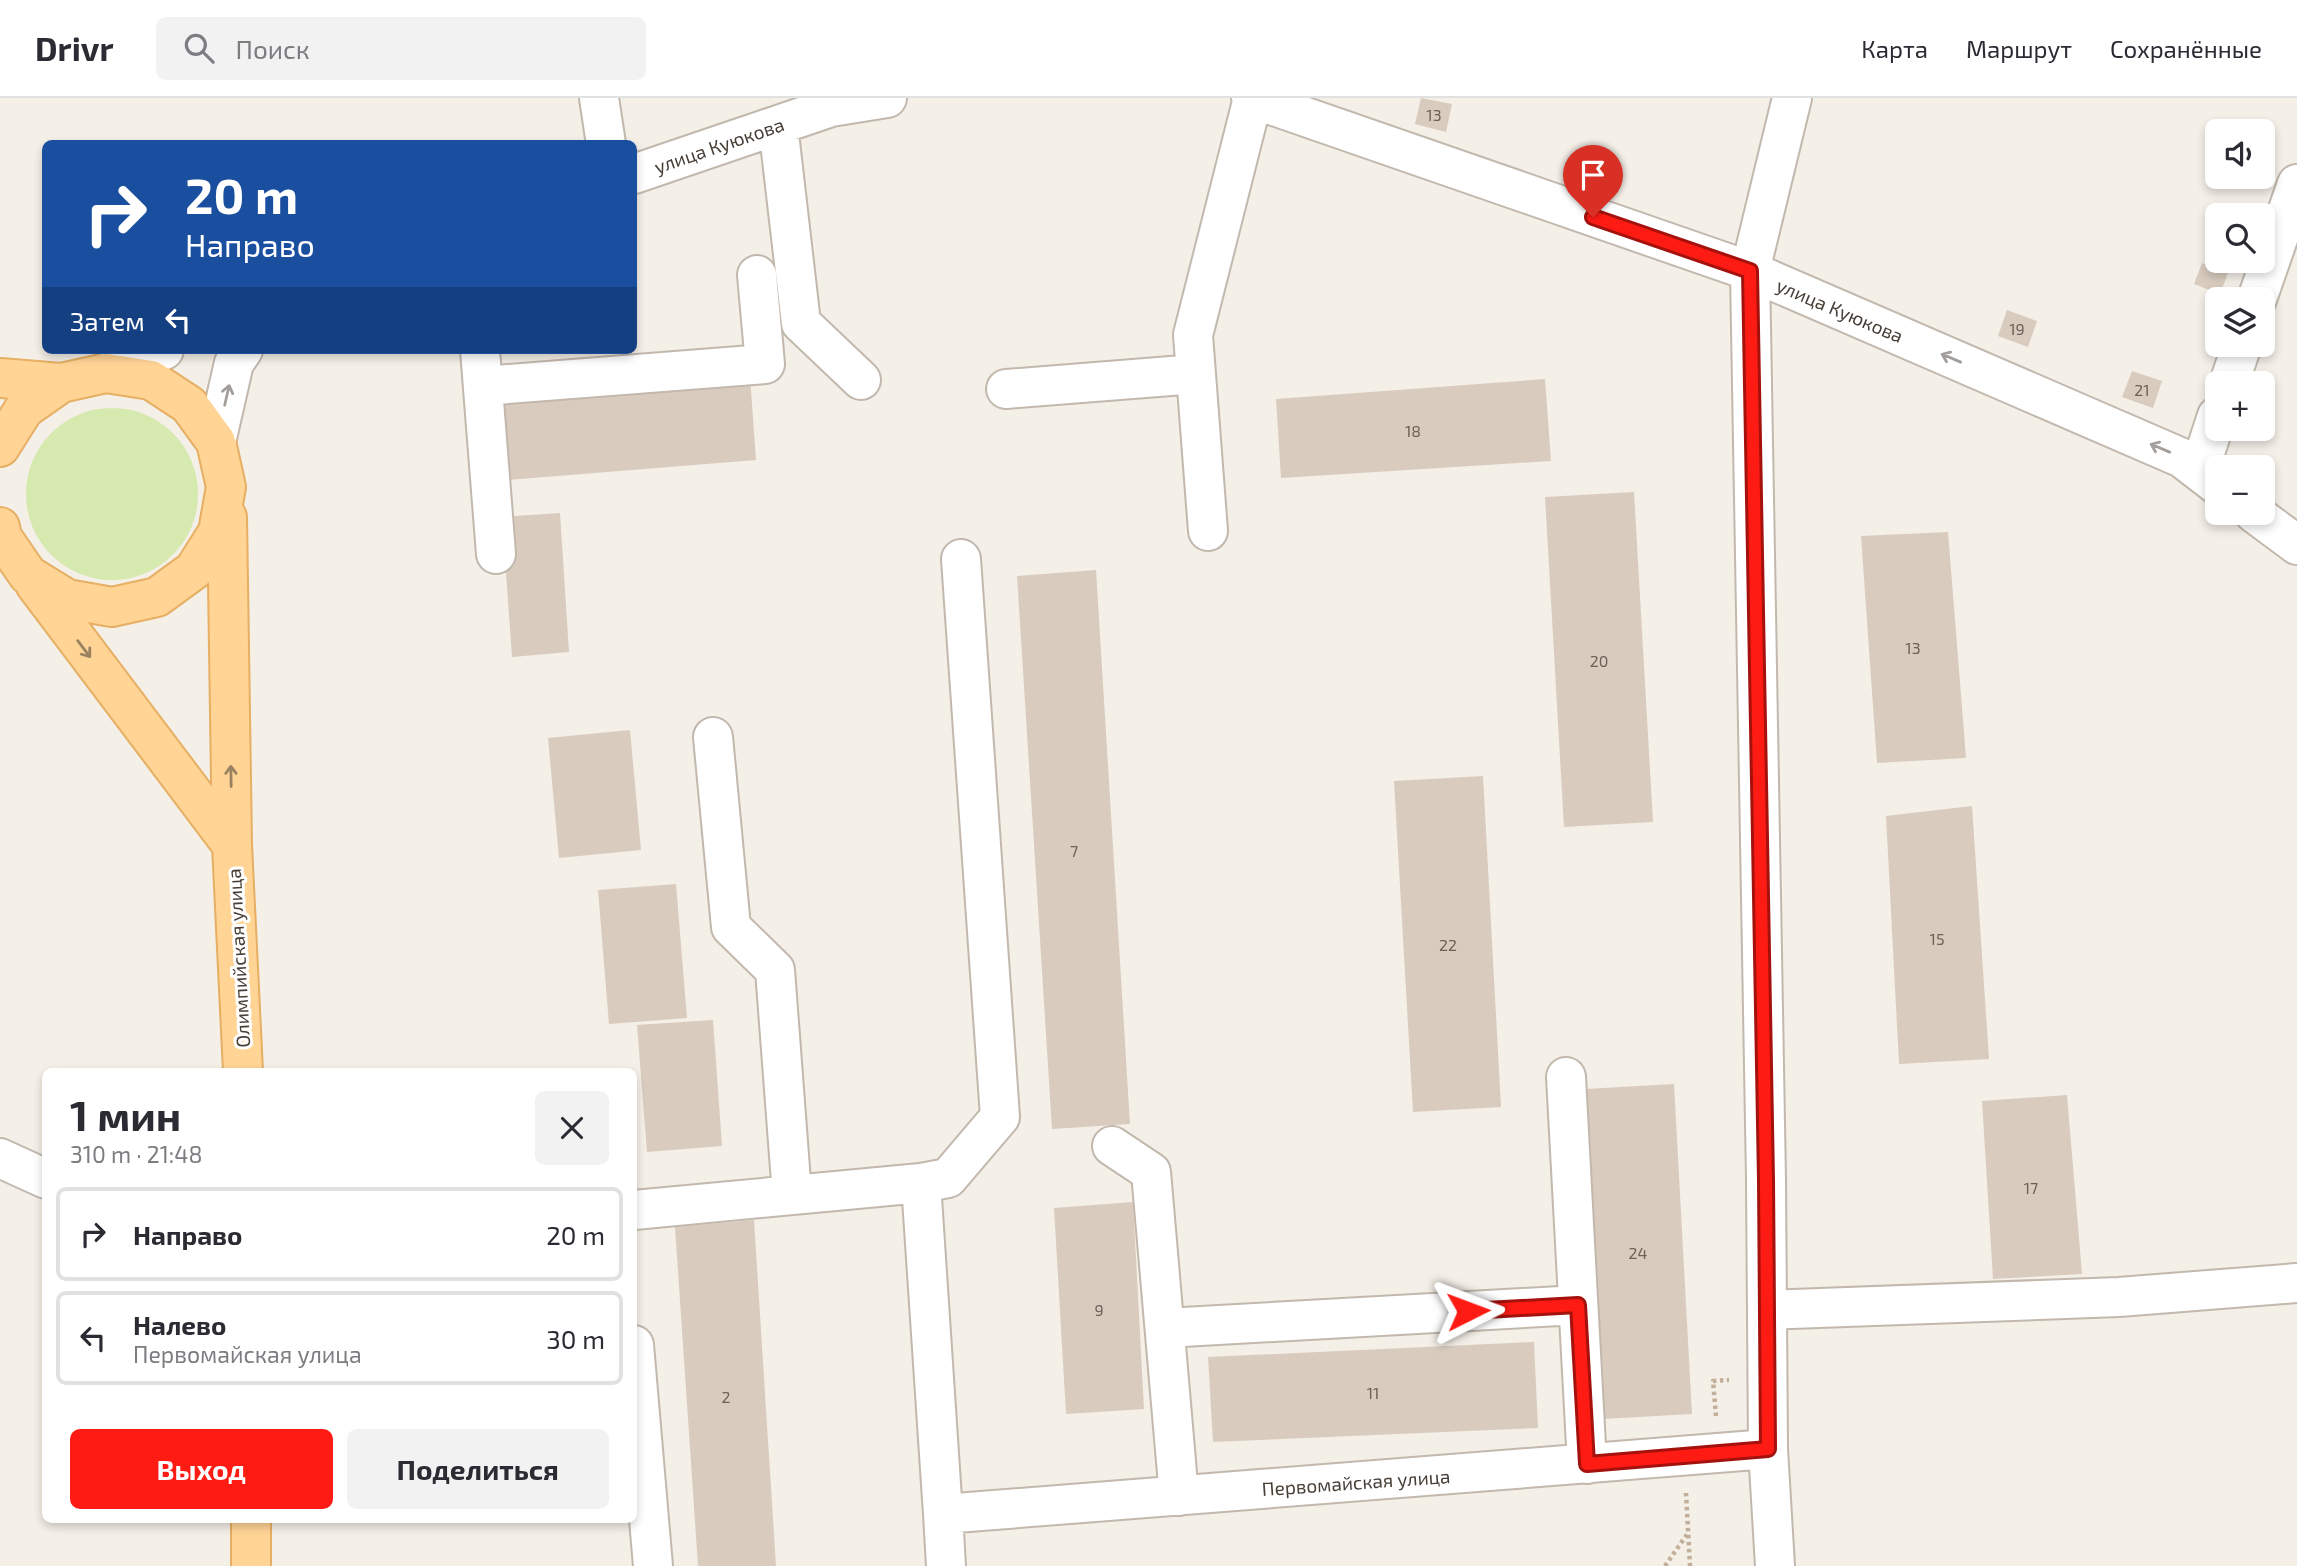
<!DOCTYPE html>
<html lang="ru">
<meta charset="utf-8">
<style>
body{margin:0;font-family:"Exo 2",sans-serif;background:#f2f2f3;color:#2b2b33;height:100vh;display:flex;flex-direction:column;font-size:26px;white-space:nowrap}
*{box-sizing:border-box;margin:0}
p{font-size:23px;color:#7c7c81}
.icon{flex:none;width:38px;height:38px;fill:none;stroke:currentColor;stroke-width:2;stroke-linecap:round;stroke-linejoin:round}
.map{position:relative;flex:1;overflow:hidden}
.side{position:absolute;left:42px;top:970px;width:595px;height:455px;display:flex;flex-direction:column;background:#fff;border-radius:10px;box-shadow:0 4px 10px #0003}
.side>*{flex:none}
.top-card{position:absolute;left:42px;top:42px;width:595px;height:214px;border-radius:10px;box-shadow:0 4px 10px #0003;background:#1a4fa0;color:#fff;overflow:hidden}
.fabs{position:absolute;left:2205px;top:21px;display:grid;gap:14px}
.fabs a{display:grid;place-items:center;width:70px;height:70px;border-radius:10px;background:#fff;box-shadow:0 4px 10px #0003;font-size:35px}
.pin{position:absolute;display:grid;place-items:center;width:60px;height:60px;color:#fff;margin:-72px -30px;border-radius:50% 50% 50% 0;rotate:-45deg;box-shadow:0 0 7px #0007}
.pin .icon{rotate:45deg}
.me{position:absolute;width:77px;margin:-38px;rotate:87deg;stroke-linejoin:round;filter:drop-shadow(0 0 5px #0008)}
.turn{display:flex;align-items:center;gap:24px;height:147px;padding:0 28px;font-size:32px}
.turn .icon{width:91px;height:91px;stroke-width:2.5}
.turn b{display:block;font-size:49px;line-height:60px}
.then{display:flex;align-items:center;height:66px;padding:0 28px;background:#0003;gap:14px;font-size:26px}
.round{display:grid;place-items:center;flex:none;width:74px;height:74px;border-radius:10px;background:#f2f2f3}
.head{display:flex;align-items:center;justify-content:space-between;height:119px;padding:0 28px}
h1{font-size:42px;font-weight:700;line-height:52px}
.button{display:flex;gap:14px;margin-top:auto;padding:14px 28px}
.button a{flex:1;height:80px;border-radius:10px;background:#fe1b14;color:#fff;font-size:28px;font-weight:700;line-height:80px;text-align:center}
.button a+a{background:#f2f2f3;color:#2b2b33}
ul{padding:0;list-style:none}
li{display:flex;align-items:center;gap:21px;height:94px;margin:0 14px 10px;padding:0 14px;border:4px solid #e1e1e2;border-radius:10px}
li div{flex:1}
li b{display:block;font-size:26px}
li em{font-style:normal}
header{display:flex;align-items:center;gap:42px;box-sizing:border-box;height:98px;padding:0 35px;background:#fff;border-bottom:2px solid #e1e1e2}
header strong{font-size:33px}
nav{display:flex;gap:38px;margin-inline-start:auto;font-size:24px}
.search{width:490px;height:63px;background:#f2f2f3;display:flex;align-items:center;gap:18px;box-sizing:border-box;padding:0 24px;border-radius:10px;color:#7c7c81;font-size:26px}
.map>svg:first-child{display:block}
.green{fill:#d6e9af}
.building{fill:#d9ccbf}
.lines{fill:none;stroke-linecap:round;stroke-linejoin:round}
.minor-casing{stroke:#c3b8ad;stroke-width:42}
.major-casing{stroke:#e6af63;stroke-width:42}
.path{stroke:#c2af9a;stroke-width:4.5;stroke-dasharray:3.5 3.5;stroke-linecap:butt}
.minor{stroke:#fff;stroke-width:38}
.major{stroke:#ffd495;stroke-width:38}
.oneway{stroke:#a39e9a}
.oneway2{stroke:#9a8261}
.route-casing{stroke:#a5120d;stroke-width:18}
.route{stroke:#fe1b14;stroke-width:12}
.labels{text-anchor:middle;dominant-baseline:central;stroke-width:6;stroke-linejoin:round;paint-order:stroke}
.number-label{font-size:16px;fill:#6c6258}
.street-label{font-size:19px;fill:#473e36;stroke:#fff}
</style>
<header>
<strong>Drivr</strong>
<div class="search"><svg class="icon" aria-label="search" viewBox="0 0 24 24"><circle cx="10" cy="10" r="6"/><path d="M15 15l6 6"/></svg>Поиск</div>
<nav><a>Карта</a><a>Маршрут</a><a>Сохранённые</a></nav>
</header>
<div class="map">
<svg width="2297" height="1468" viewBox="0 0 2297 1468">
<rect width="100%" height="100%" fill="#f4efe7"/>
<path class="green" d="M26 396a86 86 0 1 1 172 0a86 86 0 1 1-172 0Z"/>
<path class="building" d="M1421,0L1452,6L1446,34L1415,26Z
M2202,165L2228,175L2220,196L2194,186Z
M2007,212L2037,223L2028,249L1998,238Z
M2132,273L2162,283L2153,310L2122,299Z
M750,278L756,362L497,383L491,299Z
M1545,281L1551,363L1281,380L1276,301Z
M1634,394L1653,724L1564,729L1545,399Z
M560,415L569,554L512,559L502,419Z
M1948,434L1966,660L1877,665L1861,438Z
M1096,472L1130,1026L1052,1031L1017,478Z
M630,632L641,752L559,760L548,640Z
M1483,678L1501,1009L1413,1014L1394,683Z
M1972,708L1989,961L1899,966L1886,718Z
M676,786L687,920L609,926L598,792Z
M713,922L722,1048L647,1054L637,927Z
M1674,986L1692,1316L1603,1321L1585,991Z
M2067,997L2082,1176L1993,1181L1982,1003Z
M1133,1104L1144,1311L1066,1316L1054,1110Z
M754,1122L776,1468H698L675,1129Z
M1534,1244L1538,1330L1213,1344L1208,1259Z"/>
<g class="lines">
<defs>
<path id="minor" d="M599,0L606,46
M1251,0L1750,173L2182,360L2217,387
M778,27L801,225L861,282
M634,76L831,9L887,0
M2257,201L2297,86
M480,252L496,456
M106,275L164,252
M2229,285L2242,247
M483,288L765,266L757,177
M1006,291L1196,276
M216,344L234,265L243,252
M2199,373L2217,318
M2254,415L2297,447
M1208,433L1193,237L1253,0
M713,639L731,829L775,872L792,1097
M1566,979L1587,1366
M1112,1048L1151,1074L1179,1398
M0,1060L46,1081
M921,1085L943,1416
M634,1112L921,1085L948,1080L1000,1019L961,461
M1767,1212L2119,1199L2297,1185
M1165,1230L1578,1207
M634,1247L653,1468
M946,1468L943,1416L1768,1351
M1775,1468L1768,1351L1766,1082L1750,173L1792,0"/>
<path id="major" d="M0,280L61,285
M0,349L24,311L61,285L106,275L151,282L189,307L216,344L226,389L218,434L194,472L157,499L112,509L67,501L28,477L2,439L0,429
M227,419L232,747L243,973
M35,486L232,747
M251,1421V1468"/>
</defs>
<use href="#minor" class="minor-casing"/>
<use href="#major" class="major-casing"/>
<path class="path" d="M1716,1318L1713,1283L1729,1282
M1686,1395L1690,1468
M1665,1468L1688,1435"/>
<use href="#minor" class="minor"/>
<use href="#major" class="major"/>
</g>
<defs><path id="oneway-shaft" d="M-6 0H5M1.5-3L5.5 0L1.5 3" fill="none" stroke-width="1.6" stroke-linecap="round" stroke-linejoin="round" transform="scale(1.75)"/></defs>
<g class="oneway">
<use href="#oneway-shaft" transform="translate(1951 260) rotate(-157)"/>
<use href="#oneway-shaft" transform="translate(227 297) rotate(-77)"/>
<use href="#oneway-shaft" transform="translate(2160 350) rotate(-157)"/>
</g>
<g class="oneway2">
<use href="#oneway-shaft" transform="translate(84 551) rotate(53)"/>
<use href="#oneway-shaft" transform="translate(231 678) rotate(-91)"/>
</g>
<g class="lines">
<defs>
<path id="route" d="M1468,1213L1578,1207L1587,1366L1768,1351L1766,1082L1750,173L1593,119"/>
</defs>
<use href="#route" class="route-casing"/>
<use href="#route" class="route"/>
</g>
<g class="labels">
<g class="number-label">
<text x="1434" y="16">13</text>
<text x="2017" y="230">19</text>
<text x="2142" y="291">21</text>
<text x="1413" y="332">18</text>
<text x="1913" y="549">13</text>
<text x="1599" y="562">20</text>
<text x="1074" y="752">7</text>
<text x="1937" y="840">15</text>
<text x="1448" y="846">22</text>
<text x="2031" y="1089">17</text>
<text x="1638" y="1154">24</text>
<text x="1099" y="1211">9</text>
<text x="1373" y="1294">11</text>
<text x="726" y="1298">2</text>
</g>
<g class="street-label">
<text transform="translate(719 47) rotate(-19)">улица Куюкова</text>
<text transform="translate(1840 212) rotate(23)">улица Куюкова</text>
<text transform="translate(238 860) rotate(-93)">Олимпийская улица</text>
<text transform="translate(1356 1384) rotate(-4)">Первомайская улица</text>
</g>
</g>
</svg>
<div class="fabs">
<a><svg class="icon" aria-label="sound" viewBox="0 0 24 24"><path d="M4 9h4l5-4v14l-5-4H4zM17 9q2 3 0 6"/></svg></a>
<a><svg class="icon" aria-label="search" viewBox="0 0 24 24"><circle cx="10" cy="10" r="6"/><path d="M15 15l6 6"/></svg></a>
<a><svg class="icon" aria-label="layers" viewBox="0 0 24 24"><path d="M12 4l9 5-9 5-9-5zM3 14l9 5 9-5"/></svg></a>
<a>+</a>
<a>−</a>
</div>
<div class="pin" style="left:1593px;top:119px;background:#d93025"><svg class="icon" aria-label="arrive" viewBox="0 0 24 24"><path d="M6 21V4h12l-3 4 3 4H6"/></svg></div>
<svg class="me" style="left:1468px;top:1213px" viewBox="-20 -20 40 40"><path d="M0-17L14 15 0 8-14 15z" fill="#fe1b14" stroke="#fff" stroke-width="4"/></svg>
<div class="top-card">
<div class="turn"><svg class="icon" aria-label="right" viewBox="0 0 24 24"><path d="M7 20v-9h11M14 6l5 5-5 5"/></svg><div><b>20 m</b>Направо</div></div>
<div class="then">Затем<svg class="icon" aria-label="left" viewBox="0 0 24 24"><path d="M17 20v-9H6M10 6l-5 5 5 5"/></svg></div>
</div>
<section class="side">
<div class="head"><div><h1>1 мин</h1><p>310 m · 21:48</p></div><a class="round"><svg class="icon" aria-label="close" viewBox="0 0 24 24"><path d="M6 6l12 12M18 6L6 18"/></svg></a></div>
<ul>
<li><svg class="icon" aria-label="right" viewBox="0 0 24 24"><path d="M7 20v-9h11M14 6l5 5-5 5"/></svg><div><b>Направо</b></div><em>20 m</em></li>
<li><svg class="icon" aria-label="left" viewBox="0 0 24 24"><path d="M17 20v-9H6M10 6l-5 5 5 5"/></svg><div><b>Налево</b><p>Первомайская улица</p></div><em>30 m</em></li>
</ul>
<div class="button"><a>Выход</a><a>Поделиться</a></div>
</section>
</div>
